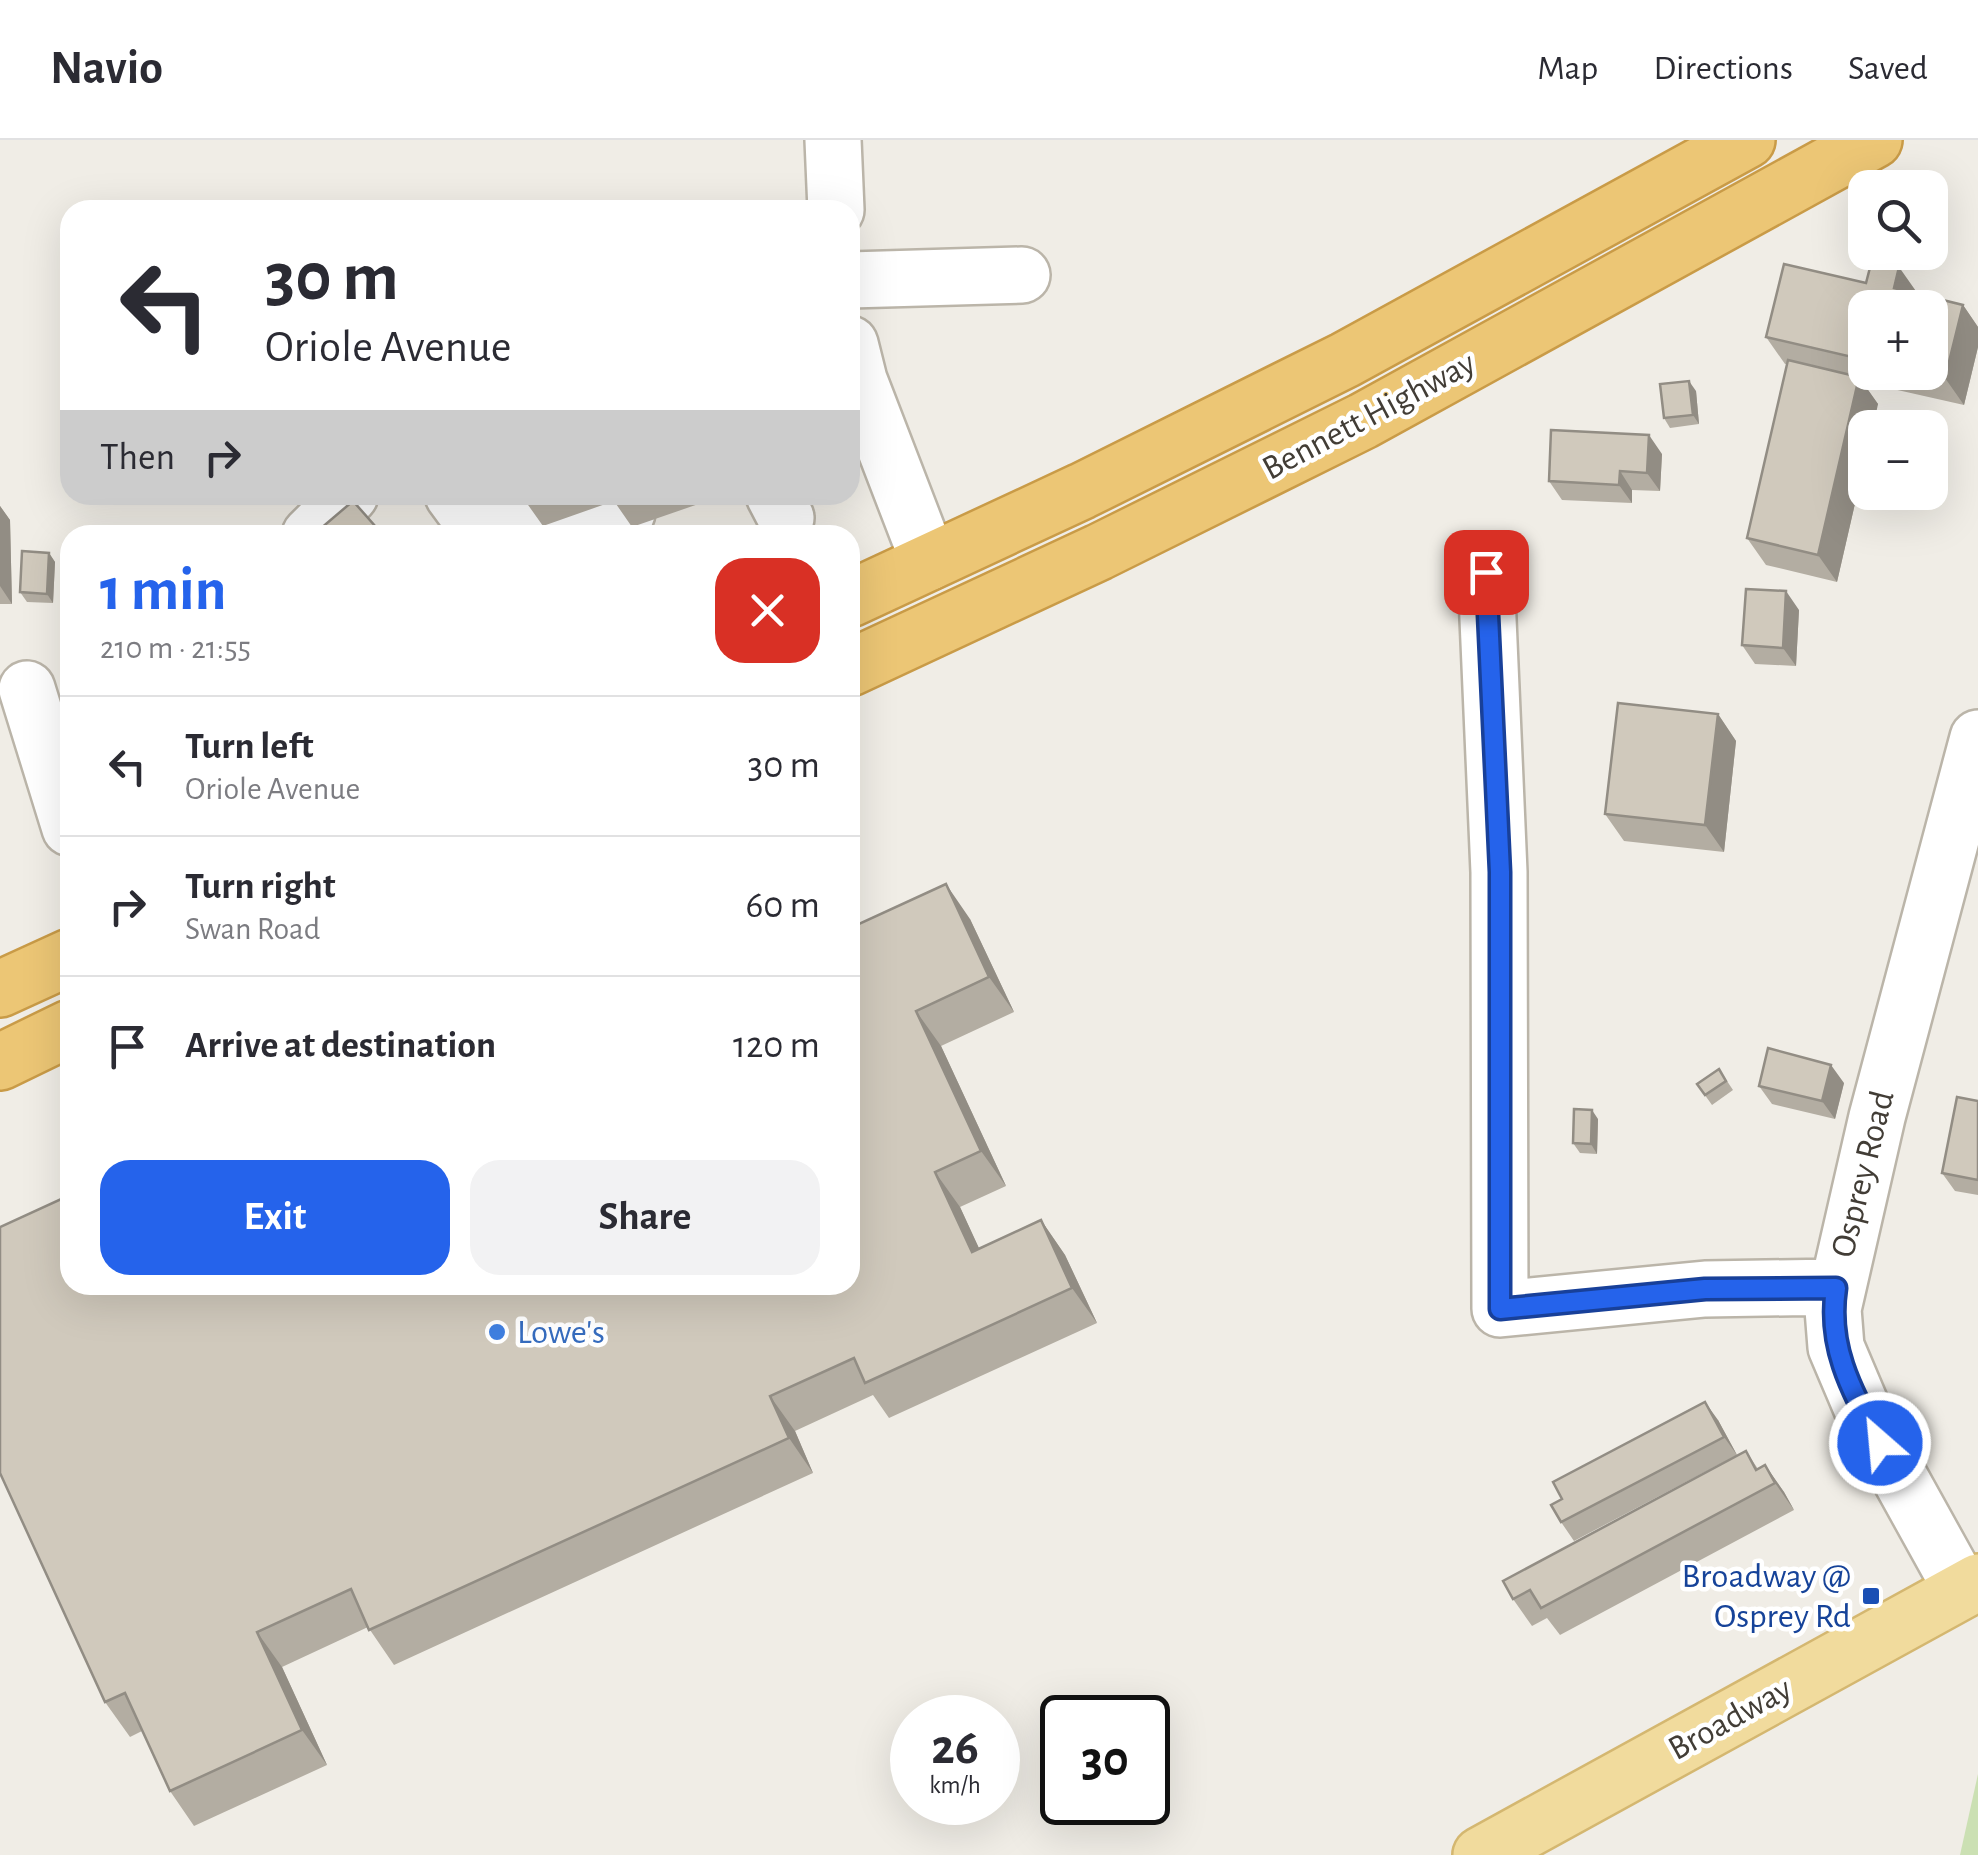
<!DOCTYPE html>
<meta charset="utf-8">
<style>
body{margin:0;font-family:"Alegreya Sans",sans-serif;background:#f2f2f3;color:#2b2b33;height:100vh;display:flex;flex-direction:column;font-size:38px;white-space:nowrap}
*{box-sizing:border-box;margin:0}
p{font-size:32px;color:#7c7c81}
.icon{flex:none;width:55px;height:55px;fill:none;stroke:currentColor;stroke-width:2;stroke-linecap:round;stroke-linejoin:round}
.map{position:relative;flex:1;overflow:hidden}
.drawer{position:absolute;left:60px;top:385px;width:800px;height:770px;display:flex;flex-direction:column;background:#fff;border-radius:30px;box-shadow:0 10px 40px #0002}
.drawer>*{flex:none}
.hud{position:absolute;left:60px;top:60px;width:800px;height:305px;border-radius:30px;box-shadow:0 10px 40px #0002;background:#fff;color:#2b2b33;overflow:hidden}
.controls{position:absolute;left:1848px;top:30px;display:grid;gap:20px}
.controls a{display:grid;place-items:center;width:100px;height:100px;border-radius:20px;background:#fff;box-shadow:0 10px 40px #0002;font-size:50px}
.speed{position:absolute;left:890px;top:1555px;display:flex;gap:20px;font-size:50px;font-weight:700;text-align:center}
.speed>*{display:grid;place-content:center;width:130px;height:130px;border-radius:50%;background:#fff;box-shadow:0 10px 40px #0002;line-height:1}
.speed small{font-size:25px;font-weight:400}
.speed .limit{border:5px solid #111;border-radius:15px;background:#fff;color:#111}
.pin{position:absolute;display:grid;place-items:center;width:85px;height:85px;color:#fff;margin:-42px;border-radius:20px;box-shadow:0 5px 15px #0006}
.me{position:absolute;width:110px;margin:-55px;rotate:333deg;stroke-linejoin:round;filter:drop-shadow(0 0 8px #0008)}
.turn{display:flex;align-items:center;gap:35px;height:210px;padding:0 40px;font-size:45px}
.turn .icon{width:130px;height:130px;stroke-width:2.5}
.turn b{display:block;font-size:70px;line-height:85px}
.then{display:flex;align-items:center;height:95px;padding:0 40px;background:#0003;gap:20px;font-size:38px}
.round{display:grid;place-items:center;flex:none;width:105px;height:105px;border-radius:30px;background:#f2f2f3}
.overview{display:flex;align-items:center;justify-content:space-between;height:170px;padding:0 40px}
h1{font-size:60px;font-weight:700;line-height:75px;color:#2563eb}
.action{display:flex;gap:20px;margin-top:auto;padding:20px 40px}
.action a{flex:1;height:115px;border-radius:30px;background:#2563eb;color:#fff;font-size:40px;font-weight:700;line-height:115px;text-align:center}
.action a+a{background:#f2f2f3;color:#2b2b33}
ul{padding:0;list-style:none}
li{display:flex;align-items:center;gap:30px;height:140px;padding:0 40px;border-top:2px solid #e1e1e2}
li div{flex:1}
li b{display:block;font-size:38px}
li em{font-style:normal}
header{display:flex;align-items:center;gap:60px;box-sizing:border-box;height:140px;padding:0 50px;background:#fff;border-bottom:2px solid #e1e1e2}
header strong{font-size:48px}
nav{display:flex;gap:55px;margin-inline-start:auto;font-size:35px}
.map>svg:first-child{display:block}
.green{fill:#cbe0b3}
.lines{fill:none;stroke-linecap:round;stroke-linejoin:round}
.minor-casing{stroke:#bbb5a9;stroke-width:60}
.major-casing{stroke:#d4b770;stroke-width:60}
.highway-casing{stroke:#c99b47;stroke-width:60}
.minor{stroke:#fff;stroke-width:55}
.major{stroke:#f1db9d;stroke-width:55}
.highway{stroke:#ecc675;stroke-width:55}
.wall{fill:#b3ada2;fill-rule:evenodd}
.shaded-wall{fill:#928d84}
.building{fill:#d0c9bc;stroke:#928d84;stroke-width:2.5}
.route-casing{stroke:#184099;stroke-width:25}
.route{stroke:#2563eb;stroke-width:18}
.shop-dot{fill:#3f7fe0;stroke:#fff;stroke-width:4}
.transit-dot{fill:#1a4fb4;stroke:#fff;stroke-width:4}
.labels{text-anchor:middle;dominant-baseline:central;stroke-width:9;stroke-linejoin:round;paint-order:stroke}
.street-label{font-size:35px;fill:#423d36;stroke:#fff}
.shop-label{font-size:35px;fill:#366cbe;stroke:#fff;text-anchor:start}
.transit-label{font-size:35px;fill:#164399;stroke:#fff;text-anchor:end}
</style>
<header>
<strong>Navio</strong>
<nav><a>Map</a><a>Directions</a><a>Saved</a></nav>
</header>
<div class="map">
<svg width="1978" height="1715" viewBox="0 0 1978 1715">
<rect width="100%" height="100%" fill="#f0ede6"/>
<path class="green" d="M1978,1634V1715H1960Z"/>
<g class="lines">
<defs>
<path id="minor" d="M833,0L836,70
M850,140L1022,135
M850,204L859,240L929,422
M453,355L464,370L484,379L535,364
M774,355L786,378
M310,395L350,355
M563,395L627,373
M1486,433L1499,732L1500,1169L1705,1149L1836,1147
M27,549L70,688
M1962,1450L1864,1273L1836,1207L1833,1169L1877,977L1978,598"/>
<path id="major" d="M1481,1715L1978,1442"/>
<path id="highway" d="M850,459L1082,351L1345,220L1747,0
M850,528L1099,412L1363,281L1874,0
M0,849L70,817
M0,922L70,888"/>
</defs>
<use href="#minor" class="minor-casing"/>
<use href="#major" class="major-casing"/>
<use href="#highway" class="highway-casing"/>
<use href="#minor" class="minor"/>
<use href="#major" class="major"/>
<use href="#highway" class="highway"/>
</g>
<path class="wall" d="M1866,143L1963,165L1978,187V207L1964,265L1862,242L1878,264L1865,288V320L1837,442L1766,425L1747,398L1787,224H1785L1766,197ZM1865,168L1930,232H1865Z
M1696,251L1699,284L1670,288L1664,278Z
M1662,314L1660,351L1632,350V363L1562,360L1549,341Z
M521,355H709L710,360L632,387L614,361L543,386Z
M0,366L10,380L12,464H0Z
M49,413L55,422L53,463L27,462L20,452Z
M1799,470L1796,526L1755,524L1742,505Z
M1718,574L1736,601L1724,712L1624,701L1605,674Z
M970,779L1014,872L941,906L1006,1046L960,1067L979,1109L1041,1080L1065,1115L1097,1183L889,1278L873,1255L795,1291L813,1333L394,1525L368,1487L282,1527L327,1625L194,1686L170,1651L142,1591L130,1597L105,1562L70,1145L850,788Z
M1719,929L1733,950L1712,965L1697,944Z
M1844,943L1835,979L1772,964L1759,946Z
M1978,961V1055L1955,1051L1942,1033Z
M1598,979L1597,1014L1580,1013L1573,1003Z
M1718,1280L1737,1315L1574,1401L1561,1382Z
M1746,1311L1758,1329L1765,1325L1784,1352L1794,1370L1560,1495L1547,1478L1532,1486L1513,1459Z"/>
<path class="shaded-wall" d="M1899,127L1918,154L1894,148Z
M1963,165L1978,187V207L1964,265L1945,238Z
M1859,237L1878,264L1873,288H1865V320L1837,442L1818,415Z
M1689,241L1696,251L1699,284L1693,275Z
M1649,295L1662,314L1660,351L1647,333Z
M1620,331L1632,350V363L1619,345Z
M0,366L10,380L12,464L0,446Z
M49,413L55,422L53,463L47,454Z
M1786,451L1799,470L1796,526L1783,508Z
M1718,574L1736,601L1724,712L1705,685Z
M946,744L970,779L1014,872L989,837Z
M916,871L941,906L1006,1046L981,1011Z
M1831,925L1844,943L1835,979L1822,961Z
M1592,970L1598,979L1597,1014L1591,1004Z
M935,1032L960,1067L997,1147L972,1112Z
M1041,1080L1065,1115L1097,1183L1072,1148Z
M770,1256L795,1291L813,1333L789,1298Z
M1705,1262L1718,1280L1737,1315L1724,1297Z
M1765,1325L1784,1352L1794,1370L1775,1343Z
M257,1492L282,1527L327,1625L302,1590Z"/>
<path class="building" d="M1872,120L1899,127L1894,148L1963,165L1945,238L1920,232H1930V168H1865V220L1766,197L1784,124L1866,143Z
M1788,220L1859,237L1818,415L1747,398Z
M1689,241L1693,275L1664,278L1660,244Z
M1551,290L1649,295L1647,333L1620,331L1619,345L1549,341Z
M353,361L383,395H313Z
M22,411L49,413L47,454L20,452Z
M1746,449L1786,451L1783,508L1742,505Z
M1618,563L1718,574L1705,685L1605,674Z
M946,744L989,837L916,871L981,1011L935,1032L972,1112L1041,1080L1072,1148L865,1243L854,1218L770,1256L789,1298L369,1490L351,1449L257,1492L302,1590L170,1651L125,1553L105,1562L0,1333V1087L70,1055V1145H850V788Z
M1768,908L1831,925L1822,961L1759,946Z
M1719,929L1726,941L1705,955L1697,944Z
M1957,957L1978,961V1040L1942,1033Z
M1574,969L1592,970L1591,1004L1573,1003Z
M1705,1262L1724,1297L1561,1382L1551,1365L1562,1359L1553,1342Z
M1746,1311L1756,1330L1765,1325L1775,1343L1541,1468L1530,1450L1513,1459L1503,1441Z"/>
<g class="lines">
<defs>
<path id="route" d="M1486,432L1500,732V1169L1705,1149L1836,1148C1827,1208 1852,1251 1880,1303"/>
</defs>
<use href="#route" class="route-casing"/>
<use href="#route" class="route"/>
</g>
<circle class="shop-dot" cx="497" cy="1192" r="10"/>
<rect class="transit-dot" x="1861" y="1446" width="20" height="20" rx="5"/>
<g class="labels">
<g class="street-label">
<text transform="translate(1369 276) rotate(-28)">Bennett Highway</text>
<text transform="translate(1863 1034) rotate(-76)">Osprey Road</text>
<text transform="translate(1730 1579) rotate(-29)">Broadway</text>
</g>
<g class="shop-label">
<text x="517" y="1192">Lowe's</text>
</g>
<g class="transit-label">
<text x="1851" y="1436">Broadway @<tspan x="1851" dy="40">Osprey Rd</tspan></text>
</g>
</g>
</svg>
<div class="controls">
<a><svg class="icon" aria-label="search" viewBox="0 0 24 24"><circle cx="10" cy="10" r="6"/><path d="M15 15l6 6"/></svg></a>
<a>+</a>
<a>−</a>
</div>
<div class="speed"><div>26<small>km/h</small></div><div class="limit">30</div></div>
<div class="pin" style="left:1486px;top:432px;background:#d93025"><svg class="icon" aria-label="arrive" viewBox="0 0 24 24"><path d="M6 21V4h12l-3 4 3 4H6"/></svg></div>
<svg class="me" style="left:1880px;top:1303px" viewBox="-20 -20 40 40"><circle r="17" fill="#2563eb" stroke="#fff" stroke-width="3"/><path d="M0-11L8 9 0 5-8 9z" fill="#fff"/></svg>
<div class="hud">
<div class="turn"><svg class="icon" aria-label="left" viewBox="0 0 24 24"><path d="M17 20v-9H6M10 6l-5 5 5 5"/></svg><div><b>30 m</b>Oriole Avenue</div></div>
<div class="then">Then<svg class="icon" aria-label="right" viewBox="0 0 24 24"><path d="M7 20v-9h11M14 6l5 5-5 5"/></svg></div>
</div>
<section class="drawer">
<div class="overview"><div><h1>1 min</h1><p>210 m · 21:55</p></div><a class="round" style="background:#d93025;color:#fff"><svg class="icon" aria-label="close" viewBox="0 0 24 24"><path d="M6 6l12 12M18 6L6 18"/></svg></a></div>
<ul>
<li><svg class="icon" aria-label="left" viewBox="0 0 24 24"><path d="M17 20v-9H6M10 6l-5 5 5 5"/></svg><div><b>Turn left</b><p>Oriole Avenue</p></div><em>30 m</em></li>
<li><svg class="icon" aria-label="right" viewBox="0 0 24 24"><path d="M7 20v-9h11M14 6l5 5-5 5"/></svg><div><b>Turn right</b><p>Swan Road</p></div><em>60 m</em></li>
<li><svg class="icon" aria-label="arrive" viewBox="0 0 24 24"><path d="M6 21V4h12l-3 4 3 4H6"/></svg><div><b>Arrive at destination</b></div><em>120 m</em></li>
</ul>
<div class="action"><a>Exit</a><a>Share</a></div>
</section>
</div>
